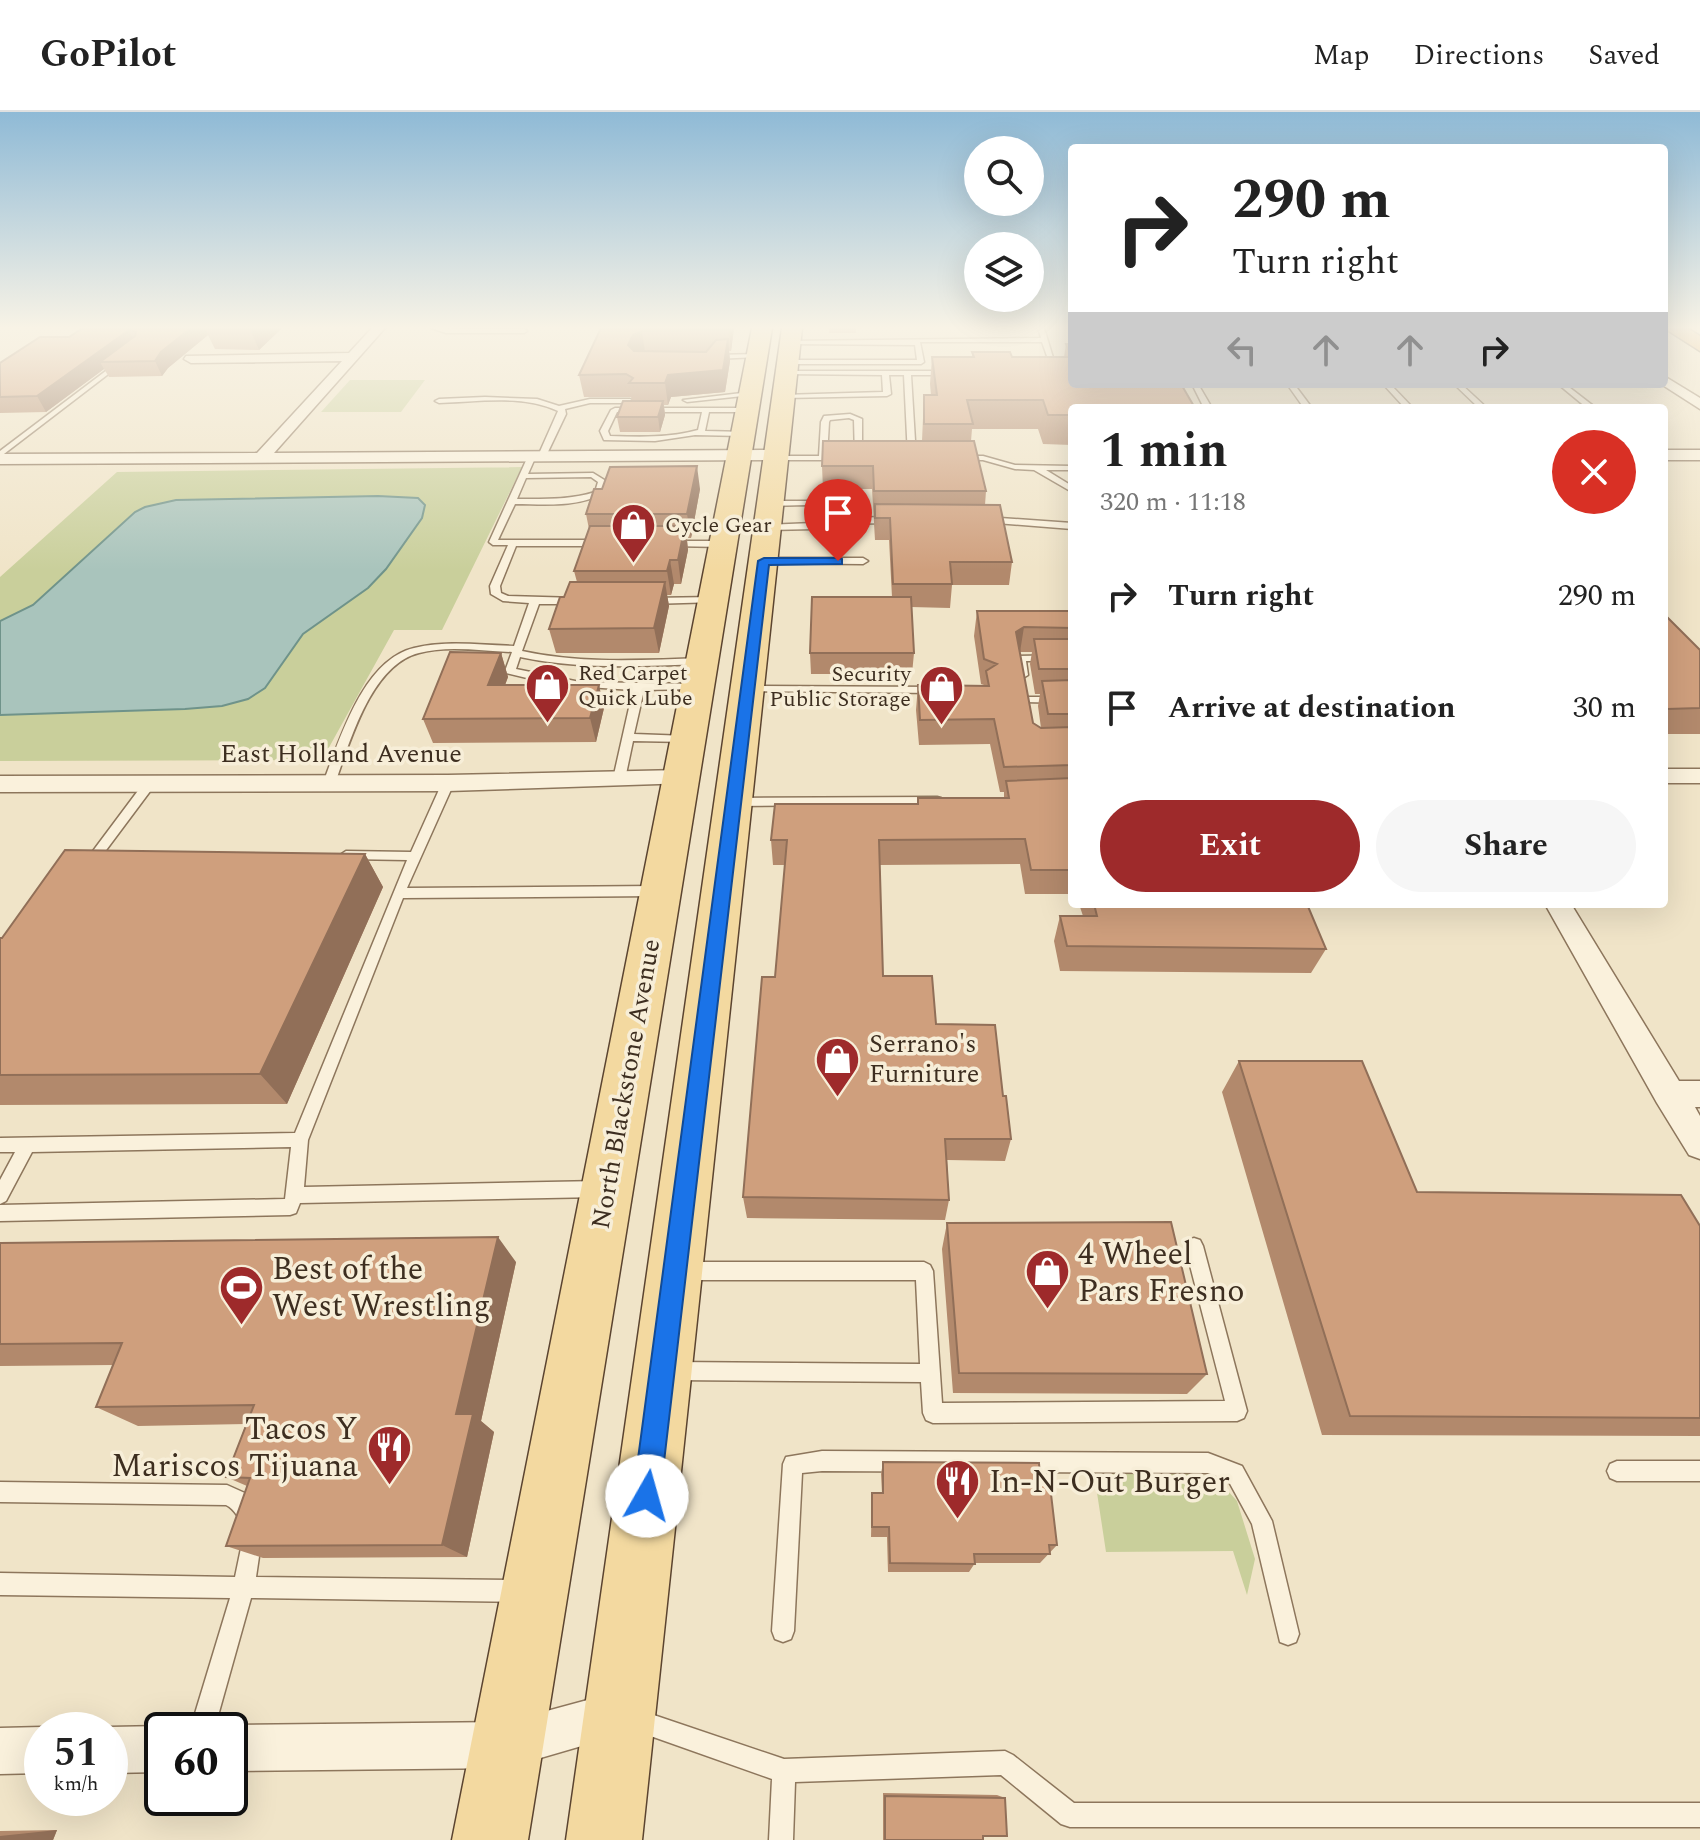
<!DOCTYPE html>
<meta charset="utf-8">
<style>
body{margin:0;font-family:Spectral,serif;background:#f6f6f6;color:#222;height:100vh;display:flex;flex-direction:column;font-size:30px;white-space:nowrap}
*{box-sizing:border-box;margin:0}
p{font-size:26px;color:#767676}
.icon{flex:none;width:44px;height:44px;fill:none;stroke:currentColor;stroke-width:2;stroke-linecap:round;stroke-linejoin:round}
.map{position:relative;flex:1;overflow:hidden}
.details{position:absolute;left:1068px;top:292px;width:600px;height:504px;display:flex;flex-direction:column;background:#fff;border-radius:8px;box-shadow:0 8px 32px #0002}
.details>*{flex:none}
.top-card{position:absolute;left:1068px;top:32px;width:600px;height:244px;border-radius:8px;box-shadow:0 8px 32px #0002;background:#fff;color:#222;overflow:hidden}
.controls{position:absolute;left:964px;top:24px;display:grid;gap:16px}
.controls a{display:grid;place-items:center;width:80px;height:80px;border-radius:50%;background:#fff;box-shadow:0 8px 32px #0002;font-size:40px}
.speed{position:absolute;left:24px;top:1600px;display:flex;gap:16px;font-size:40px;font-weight:700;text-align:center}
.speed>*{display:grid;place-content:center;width:104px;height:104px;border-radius:50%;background:#fff;box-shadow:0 8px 32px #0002;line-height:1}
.speed small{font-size:20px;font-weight:400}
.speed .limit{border:4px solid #111;border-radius:12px;background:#fff;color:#111}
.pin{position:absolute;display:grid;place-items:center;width:68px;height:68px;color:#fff;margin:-82px -34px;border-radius:50% 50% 50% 0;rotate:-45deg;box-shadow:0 0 8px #0007}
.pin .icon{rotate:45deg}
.me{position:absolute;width:88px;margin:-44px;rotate:7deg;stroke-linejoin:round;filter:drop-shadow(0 0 6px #0008)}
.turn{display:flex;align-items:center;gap:28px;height:168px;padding:0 32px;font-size:36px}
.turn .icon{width:104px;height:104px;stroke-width:2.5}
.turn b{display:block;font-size:56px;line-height:68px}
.lanes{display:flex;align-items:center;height:76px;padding:0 32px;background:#0003;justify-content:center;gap:40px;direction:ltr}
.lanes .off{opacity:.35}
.round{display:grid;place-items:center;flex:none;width:84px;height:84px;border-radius:42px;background:#f6f6f6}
.head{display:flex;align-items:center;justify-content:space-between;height:136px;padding:0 32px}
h1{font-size:48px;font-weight:700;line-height:60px}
.cta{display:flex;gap:16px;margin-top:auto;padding:16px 32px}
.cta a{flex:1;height:92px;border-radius:48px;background:#9e2a2b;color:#fff;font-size:32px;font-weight:700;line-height:92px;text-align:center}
.cta a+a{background:#f6f6f6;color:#222}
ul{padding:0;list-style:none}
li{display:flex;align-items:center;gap:24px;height:112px;padding:0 32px}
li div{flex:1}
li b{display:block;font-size:30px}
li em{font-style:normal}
header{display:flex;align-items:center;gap:48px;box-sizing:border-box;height:112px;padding:0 40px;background:#fff;border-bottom:2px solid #e0e0e0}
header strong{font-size:38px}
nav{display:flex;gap:44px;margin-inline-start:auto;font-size:28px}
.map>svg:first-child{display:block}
.green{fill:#c9cf9b}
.water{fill:#a9c4bc;stroke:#6f938a;stroke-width:2}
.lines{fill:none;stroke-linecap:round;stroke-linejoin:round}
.lane-casing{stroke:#8d765c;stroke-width:3}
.street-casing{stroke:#8d765c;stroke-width:3}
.primary-casing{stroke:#5b4430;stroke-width:3}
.highway-casing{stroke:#5b4430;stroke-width:3}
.lane{fill:#faf1dc;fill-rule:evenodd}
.street{fill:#faf1dc;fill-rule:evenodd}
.primary{fill:#f3d9a0;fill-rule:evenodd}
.highway{fill:#e0a458;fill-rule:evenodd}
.wall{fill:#b2896c;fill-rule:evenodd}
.shaded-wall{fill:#916f58}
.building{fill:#cf9f7d;stroke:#916f58;stroke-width:2}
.route{fill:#1a73e8;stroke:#114b97;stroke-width:2}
.labels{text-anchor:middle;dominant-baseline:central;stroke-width:7;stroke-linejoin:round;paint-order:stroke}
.far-poi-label{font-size:22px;fill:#3d2e20;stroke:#f7eed8;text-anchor:start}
.street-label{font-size:26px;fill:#3d2e20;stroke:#f7eed8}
.poi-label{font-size:26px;fill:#3d2e20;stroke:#f7eed8;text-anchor:start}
.near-poi-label{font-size:32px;fill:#3d2e20;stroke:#f7eed8;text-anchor:start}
</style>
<header>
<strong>GoPilot</strong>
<nav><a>Map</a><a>Directions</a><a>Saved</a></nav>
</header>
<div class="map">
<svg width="1700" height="1728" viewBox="0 0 1700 1728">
<rect width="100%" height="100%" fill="#f0e4c8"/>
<path class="green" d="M350,268H425L401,300H321Z
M522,355L442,518H394L322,648L0,649V465L117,360Z
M1190,1359L1218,1368L1237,1389L1255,1447L1247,1483L1233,1439L1106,1440L1094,1361Z"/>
<path class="water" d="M378,384L418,386L425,393L422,406L386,457L368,476L303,522L265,576L248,587L222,594L185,597L0,603V509L33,493L135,400L145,395L176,388Z"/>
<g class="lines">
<defs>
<path id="lane" d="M431,216L524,217L527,219L524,221H446Z
M1038,216H1044L1058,262L1053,261L1042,230H920L924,250L921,252H788L785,250L788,248H917L915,233L788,232L790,229L1041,226Z
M757,242L759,245L714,247L711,245L714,243Z
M119,249L124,250L0,345V339Z
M786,259H949L952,261L949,263H911L916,345L912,347L908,345L904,263H889L891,282L887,284L784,286L782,283L883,280L882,263L784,262Z
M1192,272H1198L1212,296H1204Z
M1287,272H1294L1312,296H1304Z
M1383,272H1390L1413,296H1405Z
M1454,272H1461L1487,296H1479Z
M1558,272H1565L1596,296H1587Z
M750,280L752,283L687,290L683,288Z
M485,285L537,287L559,294L590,287H630L634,289L630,291H590L565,297L566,302L546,344L542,346L538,344L558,299C523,282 477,290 439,291L435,289L439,287Z
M615,296H748L752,298L748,300H709L705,319L746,320L747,322L743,324L695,323L655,329L604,328L600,319L611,298ZM617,300H702L698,318C669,326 640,325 610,324L608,319Z
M850,302L862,307V347L855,345L854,308L849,306L830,308L829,310L827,344H843V348H776L772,346L776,344H819L821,310L824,304Z
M529,342L536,344L528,362L593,361L606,369L603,381C578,396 543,392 515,392L498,428H602L606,431L602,434H516L500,474L501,481L508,484L577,486L582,489L577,492H539L522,539C582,552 641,548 702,546L707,549L702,552C641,554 581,558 520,545L516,557L580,570L702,572L703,574L698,577L644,578L634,622L687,624L693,627L687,630L633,629L625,667L619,671L615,670L613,667L633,578L556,573L506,561L505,559L512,540C482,539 448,533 419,541C371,553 350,630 335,671L333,674H325L323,671C340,627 363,548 414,536C446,528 481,533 514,534L529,491L503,489L491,482L490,474L508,433H493L489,430ZM591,365L598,370L595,380C570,388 543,387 517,387L526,366Z
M961,344H983L1015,353L1072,354V358H1046L1072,374V380L1034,358L1015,357L983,348H958L957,346Z
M771,389H806L826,393L829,406L893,405L897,408L893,411L827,412L815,417L768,418L765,417V413L813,411L821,408L819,397L806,393L768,394L767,392Z
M986,405L1072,411V417L983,410L982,408Z
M671,429H724L728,432L724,435L668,434V430Z
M764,446H863L868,449L863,452L761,451V447Z
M714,485L719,488L717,490L650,492L645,489L650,486Z
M1072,543V549H1026L1028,563L1023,566L1018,563L1016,544Z
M748,574L935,575L940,578L935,581L744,579L743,577Z
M1027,585H1072V591L1023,590L1022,588Z
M150,667L154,668V674L92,757H84L82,754L84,751L146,668Z
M448,667L454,671L407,776L656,774L662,779L656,784L403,786L308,1028L304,1075L600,1069L606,1072L608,1077L606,1082L600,1085L300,1091L296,1101L290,1103L0,1109V1093L285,1087L291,1035L32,1040L6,1089L0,1092V1068L15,1040H0V1026L295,1021L407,748L346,747L340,743L346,739L411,740L442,671Z
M937,685L941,686V692L734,694L728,690L734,686Z
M1194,1126L1200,1128L1203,1134L1247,1299L1244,1306L1237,1309L933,1311L926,1308L923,1301L921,1270L674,1268L667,1266L665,1259L667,1252L674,1250L920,1252L916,1168H686L680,1165L677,1159L680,1153L686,1150H924L930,1153L933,1159L942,1291L1225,1289L1185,1134L1188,1128Z
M822,1339L1208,1341L1242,1354L1272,1409L1299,1522L1296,1530L1288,1533L1280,1530L1252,1412L1228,1368L1208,1361L822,1359L802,1361L794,1519L791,1527L783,1530L775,1527L772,1519L783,1352L786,1345Z
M1617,1349H1700V1369H1617L1610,1366L1607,1359L1610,1352Z
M0,1370L227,1373L247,1382L260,1405L257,1412L253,1414L259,1417L262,1424L256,1465L519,1468L527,1471L530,1479L527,1487L519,1490L251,1486L214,1618H190L230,1486L0,1483V1461L235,1465L245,1417L249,1415C238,1410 237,1398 226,1393L0,1390Z
M636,1597L784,1647L1005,1639L1013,1643L1074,1691H1700V1715H1070L1061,1712L1001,1663L795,1670L793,1728H769L772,1667L628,1616L625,1608L628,1600Z"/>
<path id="street" d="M372,216H385L274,341L777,338L785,343L777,348L0,352V342L257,341L342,249L191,251L184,247L186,244L349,241Z
M1664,264L1700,286V297L1661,272H1664Z
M1664,338H1700V348H1664Z
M1664,657H1700V671H1664Z
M681,658L689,661L693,666L689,671L448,679L0,680V664L448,663Z
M1545,792H1571L1679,969H1700V995H1695L1700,1004V1047L1689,1043L1657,991Z
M617,1580L633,1587L640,1603L633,1619L506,1656L230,1659V1618H217L230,1613L506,1610Z
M162,1614L172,1618H162V1660L110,1661V1618H102L110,1615Z
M42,1615L50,1618H42V1661L0,1662V1616Z"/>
<path id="primary" d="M752,216H772L528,1728H452Z
M782,216H802L642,1728H566Z"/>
<path id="highway" d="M1664,216H1687L1700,224V239Z"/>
</defs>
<use href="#lane" class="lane-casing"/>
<use href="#street" class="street-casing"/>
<use href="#primary" class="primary-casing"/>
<use href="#highway" class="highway-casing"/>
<use href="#lane" class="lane"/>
<use href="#street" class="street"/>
<use href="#primary" class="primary"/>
<use href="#highway" class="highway"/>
</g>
<path class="wall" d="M83,216H282L259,238L215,237L208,223L168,256L162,264L109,265L104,257L46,300L0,301V251L69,225Z
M601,216H734L731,239H729L730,249L725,280L671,285L668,293H664L665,303L660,320H620L617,305L632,289L631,285H584L579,263Z
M829,216H856V221H829Z
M1066,232H1072V333L1043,332L1038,317H972L971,329L986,379L985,393L1012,450L1009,473H952L950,496L911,495L914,541L912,562H811L810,541L892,485L889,428H875L872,377H823L822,354L922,329L924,283H931L930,272L932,245H972V240L1012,245H1064Z
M700,377L691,426H687L688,438L681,472H674L671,483H667L669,494L659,541H556L549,517L564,485L577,470L574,459L589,417L586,402Z
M977,499H1072V782H1025L1020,752L880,753L883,864L936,912L1003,984L1011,1027L1005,1049L947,1048L949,1088L945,1108L747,1106L743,1085L775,865L785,753H773L771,728L917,692L918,686H1004V680H1000L990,632L919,633L916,598L918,573H984L981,572L974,524ZM1020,540H1032L1030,552L1035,582H1040L1038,594L1041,616L1033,611Z
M1664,502L1700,538V622H1664Z
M501,541L508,565L505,573L604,596L596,630L433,631L423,607Z
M365,742L383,775L287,992L0,993V826Z
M1079,792H1307L1326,837L1311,861L1060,859L1054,829L1060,804H1083Z
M1239,949L1417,1080L1700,1114V1324L1322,1323L1222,980Z
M947,1111L1207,1262L1187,1282L953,1281L942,1137Z
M0,1131L516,1150L481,1309L494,1320L467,1445L263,1446L226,1434L247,1374L226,1365L246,1312L138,1314L96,1295L113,1253L0,1254Z
M883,1350L1040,1365L1057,1433L1040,1451H975L969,1460H888L887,1425H871L872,1381H882L881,1362Z
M883,1681L997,1683L1005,1686L983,1724V1728H883Z
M57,1718L53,1728H0V1719Z"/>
<path class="shaded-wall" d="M191,216H216L206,217L208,223L168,256L162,264L155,249L161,240Z
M252,216H282L259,238L250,217Z
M730,216H734L731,239L729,218Z
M129,218L137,233L100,250L104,257L46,300L37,284Z
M642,219L645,240L636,244L628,233L633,223Z
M728,227L730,249L725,280L671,285L668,293L665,271L668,263Z
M663,289L665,303L660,320L658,305Z
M697,354L700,377L691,426L687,402Z
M685,414L688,438L681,472L678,448Z
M670,448L674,472L671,483L667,459Z
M665,470L669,494L659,541L654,516Z
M1024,515L1020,540L1016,520Z
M501,541L508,565L496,597L488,573Z
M599,573L604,596L596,630L590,606Z
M365,742L383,775L287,992L260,962Z
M498,1125L516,1150L481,1309L494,1320L467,1445L442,1433L456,1302Z
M57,1718L53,1728H0V1724Z"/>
<path class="building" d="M83,216H191L161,240L155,249L100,250L135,224L136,220L129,218L37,284L0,285V251L40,225H69Z
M207,216H252L250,217H206Z
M601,216H730L729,218L642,219L633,223L628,233L634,239L706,240L716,228L728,227L723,258L668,263L665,271H629L633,266L626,262L579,263Z
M1066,232H1072V272H1181L1195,296H1072V303H1048L1043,288H967L973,312H924V283H937L932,245H974L972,240H1010L1012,245H1071Z
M623,289H663L658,305H617Z
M823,329H974L986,379H874L873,354H822Z
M697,354L687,402H586L594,377H602L610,355Z
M875,392L1000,393L1012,450H950L952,472H893L890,406H875Z
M590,414H685L678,448H670L667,459H574Z
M570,470H665L654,516L549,517L560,485H564Z
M812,485H911L914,541H810Z
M977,499H1072V516L1024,515L1016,520L1033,611L1041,616L1072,615V653L1004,655L994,607L920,608L918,573L989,574L986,559L997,552L984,547Z
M1664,502L1700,538V596L1667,597L1664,593Z
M1034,527H1072V557H1039Z
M450,540L501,541L488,573H599L590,606L423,607Z
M1072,568V602H1048L1042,569Z
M1072,666V758H1031L1025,727L879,728L883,864H932L936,912L995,913L1003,984H1006L1011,1027H945L949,1088L743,1085L762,865H775L787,728H771L775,692H918V686H1009L1006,669Z
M65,738L365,742L260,962L0,963V826H2Z
M1094,792H1307L1326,837L1067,834L1060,804H1097Z
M1239,949H1362L1417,1080L1681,1083L1700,1114V1306L1350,1304Z
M1171,1110L1207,1262L959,1261L947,1111Z
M498,1125L456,1302H473L442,1433L226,1434L250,1366L226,1365L254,1293L96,1295L122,1231L0,1232V1131Z
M883,1350L1039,1351L1040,1365H1049L1057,1433H1049L1050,1442H974L975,1452L890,1451L889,1415H872V1381H883Z
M885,1684L1005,1686L1007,1724H983V1728H885Z"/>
<linearGradient id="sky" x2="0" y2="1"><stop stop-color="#8fbad6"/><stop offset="0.47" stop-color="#f8f3e6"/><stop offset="1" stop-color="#f8f3e6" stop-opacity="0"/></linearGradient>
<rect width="1700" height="458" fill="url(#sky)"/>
<path class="route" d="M838,446L842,447V452L769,453L660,1384L656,1393L647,1397L637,1393L633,1384L758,449L764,446Z"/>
<defs>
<symbol id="shop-pin" viewBox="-11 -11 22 30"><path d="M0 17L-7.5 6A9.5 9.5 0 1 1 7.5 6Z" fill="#9e2a2b" stroke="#f7eed8"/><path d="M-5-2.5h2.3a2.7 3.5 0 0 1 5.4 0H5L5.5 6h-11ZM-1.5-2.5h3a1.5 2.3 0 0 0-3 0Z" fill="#fff"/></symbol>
<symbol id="stadium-pin" viewBox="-11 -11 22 30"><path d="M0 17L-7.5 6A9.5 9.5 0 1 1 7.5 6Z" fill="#9e2a2b" stroke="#f7eed8"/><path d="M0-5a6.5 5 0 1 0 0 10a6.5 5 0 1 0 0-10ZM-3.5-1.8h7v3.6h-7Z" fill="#fff"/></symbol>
<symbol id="restaurant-pin" viewBox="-11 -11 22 30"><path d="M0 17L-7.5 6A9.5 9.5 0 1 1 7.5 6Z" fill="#9e2a2b" stroke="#f7eed8"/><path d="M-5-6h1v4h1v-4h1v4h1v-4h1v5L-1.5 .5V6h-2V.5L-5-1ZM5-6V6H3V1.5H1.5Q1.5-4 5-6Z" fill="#fff"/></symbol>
</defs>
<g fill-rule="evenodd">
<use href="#shop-pin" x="608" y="388" width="51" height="69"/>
<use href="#shop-pin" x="522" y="548" width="51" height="69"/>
<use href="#shop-pin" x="916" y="550" width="51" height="69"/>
<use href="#shop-pin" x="812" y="922" width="51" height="69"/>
<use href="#shop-pin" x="1022" y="1134" width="51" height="69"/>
<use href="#stadium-pin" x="216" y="1150" width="51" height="69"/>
<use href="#restaurant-pin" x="364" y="1310" width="51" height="69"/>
<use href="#restaurant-pin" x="932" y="1344" width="51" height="69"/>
</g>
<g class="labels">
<g class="far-poi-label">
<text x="665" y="413">Cycle Gear</text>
<text x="578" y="561">Red Carpet<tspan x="578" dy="25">Quick Lube</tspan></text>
<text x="911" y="562" text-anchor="end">Security<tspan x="911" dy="25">Public Storage</tspan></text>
</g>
<g class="street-label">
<text x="341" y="642">East Holland Avenue</text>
<text transform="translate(626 972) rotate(-80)">North Blackstone Avenue</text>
</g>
<g class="poi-label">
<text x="869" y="932">Serrano's<tspan x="869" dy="30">Furniture</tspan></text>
</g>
<g class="near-poi-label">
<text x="1078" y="1142">4 Wheel<tspan x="1078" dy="37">Pars Fresno</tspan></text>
<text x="272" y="1157">Best of the<tspan x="272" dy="37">West Wrestling</tspan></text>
<text x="358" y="1317" text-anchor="end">Tacos Y<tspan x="358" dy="37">Mariscos Tijuana</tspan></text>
<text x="989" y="1370">In-N-Out Burger</text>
</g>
</g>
</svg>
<div class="controls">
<a><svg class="icon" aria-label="search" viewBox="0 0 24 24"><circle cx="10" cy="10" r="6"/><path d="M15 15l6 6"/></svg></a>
<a><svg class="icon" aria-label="layers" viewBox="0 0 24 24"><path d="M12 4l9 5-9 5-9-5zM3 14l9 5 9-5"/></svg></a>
</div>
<div class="speed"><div>51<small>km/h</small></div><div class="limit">60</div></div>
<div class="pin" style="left:838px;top:449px;background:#d93025"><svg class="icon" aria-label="arrive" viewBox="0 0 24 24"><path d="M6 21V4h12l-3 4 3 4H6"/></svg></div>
<svg class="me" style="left:647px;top:1384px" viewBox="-20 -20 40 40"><circle r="19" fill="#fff"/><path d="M0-13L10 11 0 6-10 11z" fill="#1a73e8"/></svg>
<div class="top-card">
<div class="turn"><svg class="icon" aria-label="right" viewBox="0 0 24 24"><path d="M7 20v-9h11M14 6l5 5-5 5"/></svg><div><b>290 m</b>Turn right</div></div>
<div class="lanes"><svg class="icon off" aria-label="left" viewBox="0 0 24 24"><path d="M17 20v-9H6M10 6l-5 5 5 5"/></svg><svg class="icon off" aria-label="ahead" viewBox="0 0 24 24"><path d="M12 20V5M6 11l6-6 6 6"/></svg><svg class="icon off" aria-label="ahead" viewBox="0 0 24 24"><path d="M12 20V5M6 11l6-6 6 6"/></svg><svg class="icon" aria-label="right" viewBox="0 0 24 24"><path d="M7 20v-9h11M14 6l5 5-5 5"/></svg></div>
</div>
<section class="details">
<div class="head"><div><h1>1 min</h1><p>320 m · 11:18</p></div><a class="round" style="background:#d93025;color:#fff"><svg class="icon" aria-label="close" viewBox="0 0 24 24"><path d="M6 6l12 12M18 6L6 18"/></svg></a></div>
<ul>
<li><svg class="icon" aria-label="right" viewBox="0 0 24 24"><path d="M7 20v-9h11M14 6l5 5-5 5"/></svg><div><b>Turn right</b></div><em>290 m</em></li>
<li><svg class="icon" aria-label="arrive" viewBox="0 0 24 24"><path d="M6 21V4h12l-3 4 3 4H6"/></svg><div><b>Arrive at destination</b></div><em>30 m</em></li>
</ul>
<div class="cta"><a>Exit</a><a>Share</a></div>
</section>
</div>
